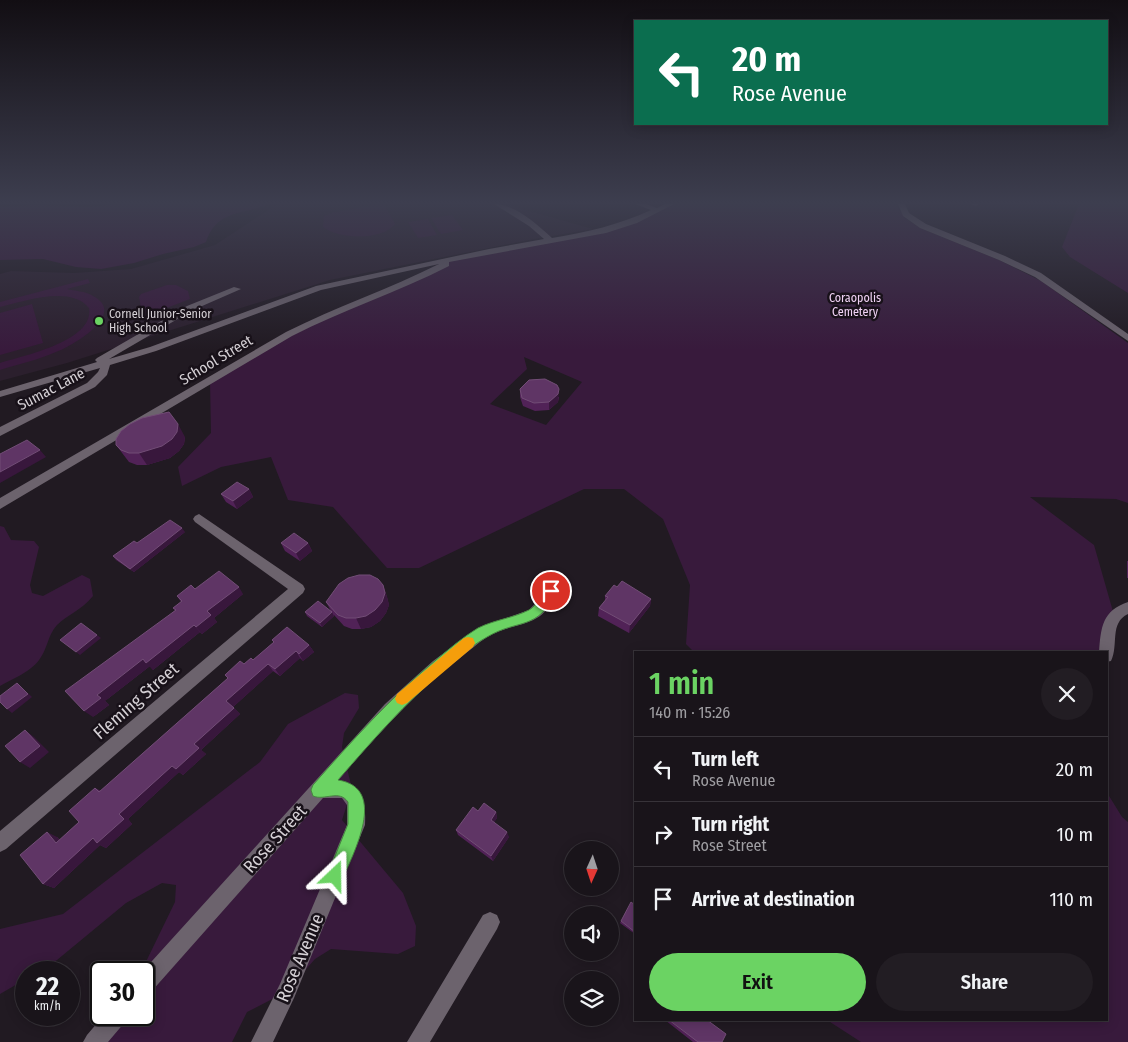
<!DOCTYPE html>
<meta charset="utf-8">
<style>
body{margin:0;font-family:"Fira Sans Condensed",sans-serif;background:#221d23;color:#f1f3f6;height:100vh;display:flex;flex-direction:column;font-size:19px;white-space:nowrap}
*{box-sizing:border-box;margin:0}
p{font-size:16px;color:#9f9ea2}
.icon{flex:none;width:28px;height:28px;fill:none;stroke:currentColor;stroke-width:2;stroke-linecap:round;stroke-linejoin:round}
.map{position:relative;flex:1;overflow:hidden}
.panel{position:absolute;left:634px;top:651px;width:474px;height:370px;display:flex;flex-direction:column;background:#19141a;border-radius:0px;box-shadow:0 2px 12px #0003,0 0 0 1px #373339}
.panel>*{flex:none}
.hud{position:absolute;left:634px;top:20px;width:474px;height:105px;border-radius:0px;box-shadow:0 2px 12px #0003,0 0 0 1px #373339;background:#0b6e4f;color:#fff;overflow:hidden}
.needle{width:32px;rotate:183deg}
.controls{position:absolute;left:564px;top:841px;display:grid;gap:10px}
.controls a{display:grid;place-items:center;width:55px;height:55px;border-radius:50%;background:#19141a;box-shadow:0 2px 12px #0003,0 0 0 1px #373339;font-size:25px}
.speed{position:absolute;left:15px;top:961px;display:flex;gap:10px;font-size:25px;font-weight:700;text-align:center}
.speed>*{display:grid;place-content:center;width:65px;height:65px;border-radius:50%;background:#19141a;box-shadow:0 2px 12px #0003,0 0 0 1px #373339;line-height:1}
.speed small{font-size:12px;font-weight:400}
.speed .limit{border:2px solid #111;border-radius:8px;background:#fff;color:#111}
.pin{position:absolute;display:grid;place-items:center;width:42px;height:42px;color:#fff;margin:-21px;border:2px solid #fff;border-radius:50%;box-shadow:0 1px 5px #0007}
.me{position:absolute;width:55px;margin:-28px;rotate:23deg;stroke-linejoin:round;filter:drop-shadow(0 0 4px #0008)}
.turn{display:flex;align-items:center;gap:18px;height:105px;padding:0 15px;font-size:22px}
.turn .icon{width:65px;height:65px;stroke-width:2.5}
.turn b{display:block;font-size:35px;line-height:42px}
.round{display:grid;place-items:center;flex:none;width:52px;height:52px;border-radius:26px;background:#221d23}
.headline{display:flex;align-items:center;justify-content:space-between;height:85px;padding:0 15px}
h1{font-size:30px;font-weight:600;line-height:38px;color:#6bd363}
.primary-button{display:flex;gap:10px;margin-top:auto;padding:10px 15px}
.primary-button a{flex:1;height:58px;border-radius:30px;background:#6bd363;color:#111;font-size:20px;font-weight:600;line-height:58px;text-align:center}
.primary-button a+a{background:#221d23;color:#f1f3f6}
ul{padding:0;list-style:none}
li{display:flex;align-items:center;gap:15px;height:65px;padding:0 15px;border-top:1px solid #373339}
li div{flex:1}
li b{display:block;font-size:19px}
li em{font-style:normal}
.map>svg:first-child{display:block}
.built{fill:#2b1f2d}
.green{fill:#381a3c;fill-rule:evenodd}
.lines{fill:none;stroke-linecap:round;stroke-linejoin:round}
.minor{fill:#6c636d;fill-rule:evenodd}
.wall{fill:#512257}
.shaded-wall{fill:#38173c}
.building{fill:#5f3565;stroke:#724d76}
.route{fill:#6bd363;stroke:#468940}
.slow{fill:#f59e0b}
.poi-dot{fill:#6bd363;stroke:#181119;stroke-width:2}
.labels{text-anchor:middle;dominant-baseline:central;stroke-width:5;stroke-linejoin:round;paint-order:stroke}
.far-park-label{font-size:12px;fill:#f1d3f5;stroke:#181119}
.far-poi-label{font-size:12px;fill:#d5d0d5;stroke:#181119;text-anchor:start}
.street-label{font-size:15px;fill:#d5d0d5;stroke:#181119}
.near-street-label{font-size:18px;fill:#d5d0d5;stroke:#181119}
</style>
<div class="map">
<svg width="1128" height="1042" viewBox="0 0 1128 1042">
<rect width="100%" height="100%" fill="#211a22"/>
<path class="built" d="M277,204H504L593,229L529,240L330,280L67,363L0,381V274L11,271L74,273L131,269L215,245Z"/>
<path class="green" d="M122,204H270C243,215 217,209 206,242L194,247L163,254L134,263L101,269L76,267L43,259L0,260V207L36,205L88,207Z
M378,204L385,206L395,224C382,241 338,239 323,227L324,216L331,213Z
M671,204H896L905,218L920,228L999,260L1041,281L1128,343V503L1116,499L1030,497L1094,545L1114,615L1106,652H694L686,644L690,585L663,519L624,489H584L419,568H387L333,507L288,500L271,457L221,467L182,486L178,467L211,433L210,381L289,334L455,258L586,235ZM524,357L582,382L546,425L490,404L527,369Z
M1079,204H1128V293L1070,257L1062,247Z
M452,215L463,230L441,234L431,218Z
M428,219L437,235L418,238L408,222Z
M88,279L90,283L67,289C75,291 85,291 93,296C128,314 72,346 56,352C38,360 19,364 0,370V363C23,356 95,341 89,308C71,285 24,301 0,307V302Z
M167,285H176L188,291L190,299L151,314L142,313L139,297L141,294Z
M32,304L43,343L0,355V313Z
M0,526L4,527L11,540L34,541L39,547L30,585L32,593L43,596L82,575L90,579L93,596C81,611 68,614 57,625C48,635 48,646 41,657C33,671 14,678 0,686Z
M345,693L358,695L359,708L344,733L342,747L352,789L342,820L403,893L416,926L415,946L398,954L331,949L315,959L286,992L247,1012L232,1042H93L112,1015H144V972H141L175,902L176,885L162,883L126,903L57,960L36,972H26V979L0,994V929L63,914L260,762L288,724Z
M1106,791L1122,817L1128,822V1042H861L827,1020H1106Z"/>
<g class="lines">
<path class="minor" d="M494,204C515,204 537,224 552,238C587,232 619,225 651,210L635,204H646L657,208L665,204H674L637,223L606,233L449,262V266C398,292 343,310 292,336L0,509V498L286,332C336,307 389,289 439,264L321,290L156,351L110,365L107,375L95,387L0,436V427L87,383L98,372L100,368L0,397V391L97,362L95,360L97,358L187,306L234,287L241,289L193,310L109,359L150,347L316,286L489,249L544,239L529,226Z
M898,204H905L909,213L926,224L1005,256L1041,273L1128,334V341L1035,277L999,260L920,228L903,216Z
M971,204H979L976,206Z
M199,514L303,585L305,589L303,593L6,849L0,852V831L288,589L195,522L193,519L195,516Z
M551,585L556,587L558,591C541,631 518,619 487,637C478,643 469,651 460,658C414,693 376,737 338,780C364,786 366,802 365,825L294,998L273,1042H251L280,984L347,825V805L342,798H323L151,992L144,995V972H142L385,704L433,661L478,628L529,610L542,596L546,587Z
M1128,602V614C1109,623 1119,645 1111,661L1106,662V652H1099C1101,627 1102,611 1128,602Z
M490,912L497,915L500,922L497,929L430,1042H407L483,915Z
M104,1015H128L125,1022L108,1042H83L87,1035Z"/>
</g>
<path class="wall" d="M520,389L559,397L558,402L549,410L535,411L523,406L520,397Z
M185,437L184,444L179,451L170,458L147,465H137L129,462L116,445Z
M249,489L253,497L237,509L226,502L221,494Z
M185,532L134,572L116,560L113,556L137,543Z
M281,543H308L312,551L300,561L285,551Z
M1127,561H1128V578H1127Z
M383,585L387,597L389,605L386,613L380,621L371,627L361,629H352L344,626L334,615V616L322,627L307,616L305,612L331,611L326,602Z
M617,587L651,599L650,606L629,633L598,616L599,608L605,601V596Z
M195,589L243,594L214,618L217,622L202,634L200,632L153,670L150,666L105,701L109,705L93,717L175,610L173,608L181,602L177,596Z
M272,640L309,645L314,652L303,661L300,658L280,676L273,671L233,707L240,714L201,750L206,754L183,775L179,772L128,819L132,824L106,848L100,845L54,888L43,884L57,837L60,840L79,822L95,788L101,791L244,664L253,660L274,642Z
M478,811L496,812L497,818L494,822L509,837L493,861L458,835L456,830Z
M635,905V934L620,923L621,921Z
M665,1020H707L722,1042H693Z"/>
<path class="shaded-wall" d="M559,389L558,402L549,410V402Z
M178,424L185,437L184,444L179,451L170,458L147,465L139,453Z
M40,450L46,457L0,483V472Z
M249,489L253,497L237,509L233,501Z
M182,528L185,532L134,572L130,569Z
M308,543L312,551L300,561L296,553Z
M383,585L387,597L389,605L386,613L380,621L371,627L361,629L356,618Z
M239,587L243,594L214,618L217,622L202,634L196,627L207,611Z
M651,599L650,606L629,633L630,625Z
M332,612L334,616L322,627L320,623Z
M194,625L200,632L153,670L146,663Z
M97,635L101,638L80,655L76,652Z
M309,645L314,652L303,661L299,654Z
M296,651L300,658L280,676L275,669Z
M143,659L150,666L105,701L109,705L93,717L84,711L97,695Z
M268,664L273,671L232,708L226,701Z
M17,683L32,697L12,713L7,709Z
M234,708L240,714L201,750L194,744Z
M25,730L34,737L49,752L30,768L20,762Z
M199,748L206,754L183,775L179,772L128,819L132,824L106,848L100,845L54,888L43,884L172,766Z
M496,812L497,818L492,825L491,820Z
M47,832L57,837L66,848L56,843Z
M507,832L509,837L493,861L491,856Z"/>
<path class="building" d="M545,379L557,385L559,389L558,394L549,402L534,403L522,398L520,389L529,380Z
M169,412L178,424L177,432L172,439L162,446L139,453H129L121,450L116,445V439L121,431L130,424L142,418Z
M27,440L40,450L0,472V454Z
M237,482L249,489L233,501L221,494Z
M170,520L182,528L130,569L113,556L134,541L137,543Z
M294,533L308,543L296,553L281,543Z
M219,571L239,587L207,611L211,615L196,627L194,625L146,663L143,659L97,695L101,698L84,711L65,691L176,610L173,608L182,601L177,596L191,585L195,589Z
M359,575H370L378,579L383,585L385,593L382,602L375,610L366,616L356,618H346L338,615L326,602L339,584L348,578Z
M622,581L651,599L630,625L599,608L608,597L605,596L614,585L617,587Z
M318,601L332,612L320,623L305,612Z
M81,623L97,635L76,652L60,640Z
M287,627L309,645L299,654L296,651L275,669L268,664L226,701L234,708L194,744L199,748L176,769L172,766L119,814L124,819L97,843L93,838L43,884L20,855L47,832L56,843L79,822L69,811L95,788L99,792L228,678L225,675L240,661L244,664L251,658L253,660L274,642L272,640Z
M17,683L28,694L7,709L0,702V696Z
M25,730L40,746L20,762L5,746Z
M484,803L496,812L491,820L507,832L491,856L456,830L473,807L478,811Z
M631,902L635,905V932L621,921Z
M669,1020H707L726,1034L722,1042H698Z"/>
<linearGradient id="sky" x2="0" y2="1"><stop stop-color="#120e13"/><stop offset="0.58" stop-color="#3d3e4f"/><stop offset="1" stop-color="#3d3e4f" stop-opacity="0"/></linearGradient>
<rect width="1128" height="350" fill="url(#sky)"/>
<path class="route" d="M551,586L555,587L557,591C537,632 519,618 487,637C471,646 458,658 444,670C405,703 372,741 338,780C389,788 353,854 341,882L335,884L329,882L327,876L348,824V802C339,789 325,801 313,796L311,790L313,785C352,741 390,698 436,660C449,649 463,637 478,628C494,620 513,618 529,610C539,605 541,589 551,586Z"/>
<path class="slow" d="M468,637L473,638L475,643L473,647L407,703L402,705L397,703L395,699L397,694L464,638Z"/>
<circle class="poi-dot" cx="99" cy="321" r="5"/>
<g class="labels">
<g class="far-park-label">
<text x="855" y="298">Coraopolis<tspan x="855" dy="14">Cemetery</tspan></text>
</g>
<g class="far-poi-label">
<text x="109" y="314">Cornell Junior-Senior<tspan x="109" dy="14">High School</tspan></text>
</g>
<g class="street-label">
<text transform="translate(216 360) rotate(-31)">School Street</text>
<text transform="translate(51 389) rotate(-28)">Sumac Lane</text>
</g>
<g class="near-street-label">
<text transform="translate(136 701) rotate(-41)">Fleming Street</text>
<text transform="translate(275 839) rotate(-48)">Rose Street</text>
<text transform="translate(300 958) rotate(-67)">Rose Avenue</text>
</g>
</g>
</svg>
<div class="controls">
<a><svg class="needle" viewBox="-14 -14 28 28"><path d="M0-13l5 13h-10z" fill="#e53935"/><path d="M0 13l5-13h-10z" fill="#9f9ea2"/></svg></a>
<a><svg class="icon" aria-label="sound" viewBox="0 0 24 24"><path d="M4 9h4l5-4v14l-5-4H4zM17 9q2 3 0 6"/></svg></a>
<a><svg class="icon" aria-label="layers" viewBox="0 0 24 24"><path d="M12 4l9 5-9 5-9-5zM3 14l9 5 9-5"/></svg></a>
</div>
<div class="speed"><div>22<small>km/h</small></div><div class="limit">30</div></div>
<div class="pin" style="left:551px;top:591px;background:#d93025"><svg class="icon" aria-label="arrive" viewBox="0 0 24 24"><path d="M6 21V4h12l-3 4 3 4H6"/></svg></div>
<svg class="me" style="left:335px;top:876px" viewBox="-20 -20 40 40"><path d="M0-17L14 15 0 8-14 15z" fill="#6bd363" stroke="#fff" stroke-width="4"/></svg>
<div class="hud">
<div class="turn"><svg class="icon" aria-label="left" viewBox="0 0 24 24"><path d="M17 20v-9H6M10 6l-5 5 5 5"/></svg><div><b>20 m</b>Rose Avenue</div></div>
</div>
<section class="panel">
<div class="headline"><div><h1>1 min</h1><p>140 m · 15:26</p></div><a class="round"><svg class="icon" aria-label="close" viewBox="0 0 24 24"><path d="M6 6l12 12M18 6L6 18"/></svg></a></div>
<ul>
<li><svg class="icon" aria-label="left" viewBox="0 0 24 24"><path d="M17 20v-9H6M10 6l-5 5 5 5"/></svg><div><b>Turn left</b><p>Rose Avenue</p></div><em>20 m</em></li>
<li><svg class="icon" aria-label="right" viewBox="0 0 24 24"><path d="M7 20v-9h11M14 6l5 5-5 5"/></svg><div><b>Turn right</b><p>Rose Street</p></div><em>10 m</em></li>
<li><svg class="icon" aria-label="arrive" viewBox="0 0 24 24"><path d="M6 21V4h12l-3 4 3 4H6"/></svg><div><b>Arrive at destination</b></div><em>110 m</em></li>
</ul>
<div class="primary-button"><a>Exit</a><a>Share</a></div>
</section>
</div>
